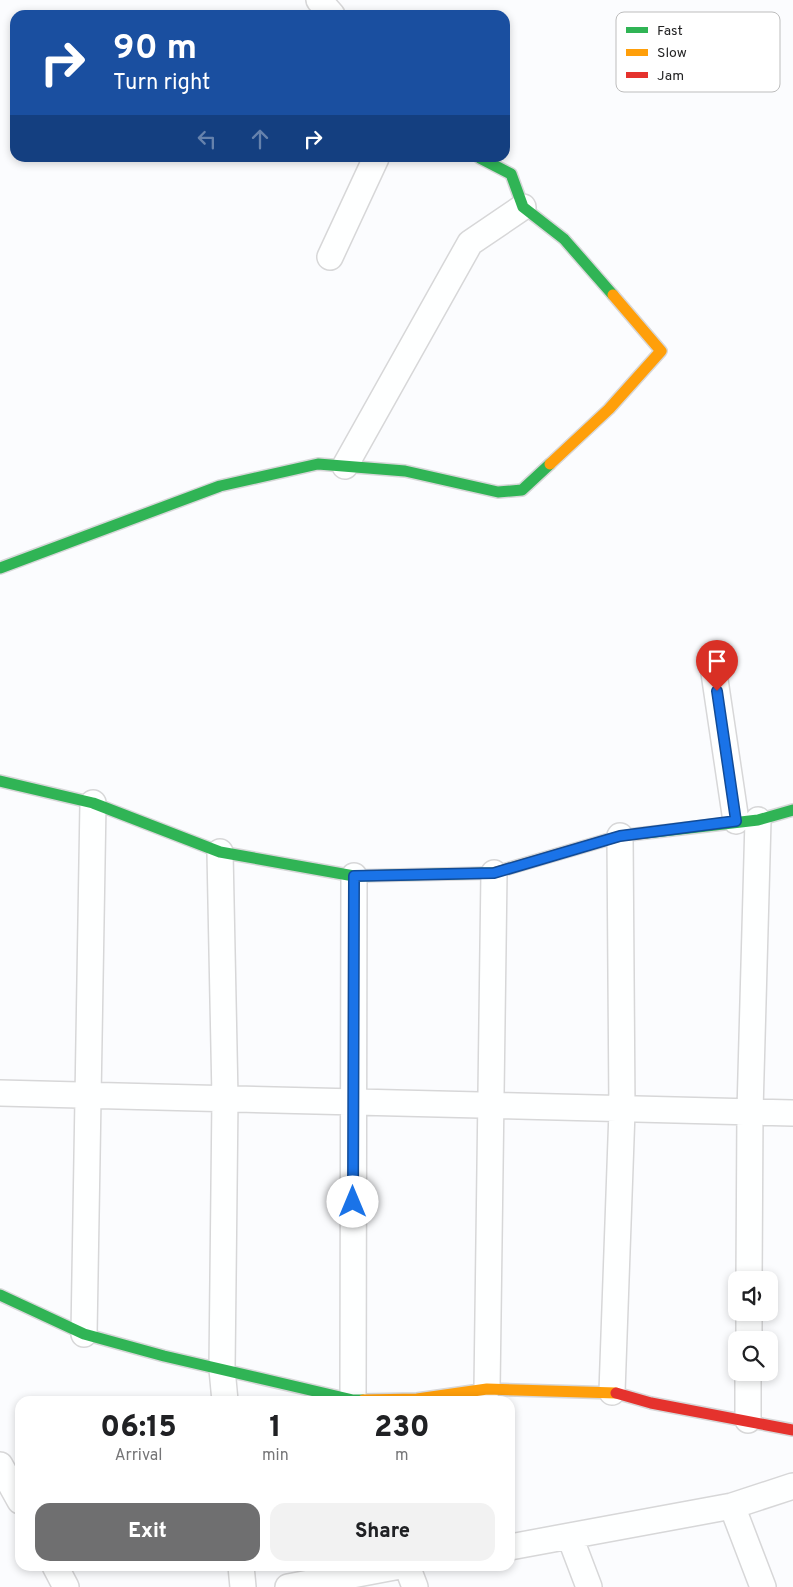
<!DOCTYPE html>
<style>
body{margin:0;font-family:Overpass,sans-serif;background:#f2f2f2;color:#202124;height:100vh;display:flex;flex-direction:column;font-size:19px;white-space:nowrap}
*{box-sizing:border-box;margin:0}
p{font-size:16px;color:#757577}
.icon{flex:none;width:28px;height:28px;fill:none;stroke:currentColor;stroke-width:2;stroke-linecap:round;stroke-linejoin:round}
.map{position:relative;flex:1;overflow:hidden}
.side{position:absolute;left:15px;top:1396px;width:500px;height:175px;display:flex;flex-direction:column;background:#fff;border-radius:15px;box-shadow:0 2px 8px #0003}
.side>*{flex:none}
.hud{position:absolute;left:10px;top:10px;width:500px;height:152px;border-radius:15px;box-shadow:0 2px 8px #0003;background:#1a4fa0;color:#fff;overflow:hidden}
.buttons{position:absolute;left:728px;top:1271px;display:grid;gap:10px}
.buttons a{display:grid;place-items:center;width:50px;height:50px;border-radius:10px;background:#fff;box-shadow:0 2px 8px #0003;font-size:25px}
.pin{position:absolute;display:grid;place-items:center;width:42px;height:42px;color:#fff;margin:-51px -21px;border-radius:50% 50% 50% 0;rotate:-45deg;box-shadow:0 0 5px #0007}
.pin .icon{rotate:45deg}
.me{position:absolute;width:55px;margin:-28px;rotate:0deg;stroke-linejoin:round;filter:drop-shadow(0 0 4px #0008)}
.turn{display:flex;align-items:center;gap:18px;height:105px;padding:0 20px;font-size:22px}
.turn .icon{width:65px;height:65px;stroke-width:2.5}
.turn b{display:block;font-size:35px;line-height:42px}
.lanes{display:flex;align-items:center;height:48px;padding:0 20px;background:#0003;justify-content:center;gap:25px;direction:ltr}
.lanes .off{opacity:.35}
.eta{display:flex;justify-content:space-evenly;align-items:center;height:85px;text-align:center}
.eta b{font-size:30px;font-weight:800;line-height:35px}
.primary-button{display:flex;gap:10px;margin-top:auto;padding:10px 20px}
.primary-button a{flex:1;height:58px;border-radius:15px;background:#6f6f70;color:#fff;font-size:20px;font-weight:800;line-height:58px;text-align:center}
.primary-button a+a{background:#f2f2f2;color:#202124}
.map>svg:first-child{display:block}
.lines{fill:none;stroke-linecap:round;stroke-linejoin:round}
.street-casing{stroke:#d7d7d8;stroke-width:28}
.fast-casing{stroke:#d7d7d8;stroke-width:14}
.slow-casing{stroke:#d7d7d8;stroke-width:14}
.jam-casing{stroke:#d7d7d8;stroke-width:14}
.street{stroke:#feffff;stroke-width:25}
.fast{stroke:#30b455;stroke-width:11}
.slow{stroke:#ff9f0a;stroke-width:11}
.jam{stroke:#e5322d;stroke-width:11}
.route-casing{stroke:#114b97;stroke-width:12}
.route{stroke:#1a73e8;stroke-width:9}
.key{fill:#fff;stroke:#bdbdbd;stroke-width:1}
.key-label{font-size:14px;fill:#232324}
</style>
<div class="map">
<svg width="793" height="1587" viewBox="0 0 793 1587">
<rect width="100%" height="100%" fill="#fbfcfe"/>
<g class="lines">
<defs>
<path id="street" d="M319,0L332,15
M330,257L376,158
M345,466L470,243L523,207
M714,673L736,821
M220,852L225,1098L222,1369L225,1401
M0,1093L793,1113
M749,1280L750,1111L758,820
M84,1334L93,803
M749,1340V1312
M487,1389L494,873
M612,1392L622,1111L620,836
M353,1400L354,876
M748,1420V1372
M0,1465L20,1501
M732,1506L763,1587
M570,1537L589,1587
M510,1547L732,1506L793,1486
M55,1566L66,1587
M241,1566L243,1587
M407,1566L415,1587
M288,1587L400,1566"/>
<path id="fast" d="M480,158L511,174L523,207L564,239L613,295
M0,568L220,486L318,464L405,471L498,492L522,490L550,464
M0,781L93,803L220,852L354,876L493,873
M646,833L758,820L793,810
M0,1295L84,1334L164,1356L353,1400H363"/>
<path id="slow" d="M550,464L609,409L661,351L613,295
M493,873L620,836L646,833
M363,1400L417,1399L487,1389L616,1393"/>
<path id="jam" d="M616,1393L651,1403L793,1430"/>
</defs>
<use href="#street" class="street-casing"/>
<use href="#fast" class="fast-casing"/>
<use href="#slow" class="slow-casing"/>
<use href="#jam" class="jam-casing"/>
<use href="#street" class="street"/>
<use href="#fast" class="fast"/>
<use href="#slow" class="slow"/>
<use href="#jam" class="jam"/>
</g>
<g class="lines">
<defs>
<path id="route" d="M353,1202L354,876L494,873L620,836L736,821L717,691"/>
</defs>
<use href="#route" class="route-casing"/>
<use href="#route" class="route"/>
</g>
<rect x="616" y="12" width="164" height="80" rx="8" class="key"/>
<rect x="626" y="27" width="22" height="6" fill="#30b455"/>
<rect x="626" y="49" width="22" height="7" fill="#ff9f0a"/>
<rect x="626" y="72" width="22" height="6" fill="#e5322d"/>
<g class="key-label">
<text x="657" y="35">Fast</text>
<text x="657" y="57">Slow</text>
<text x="657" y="80">Jam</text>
</g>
</svg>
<div class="buttons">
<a><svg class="icon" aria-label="sound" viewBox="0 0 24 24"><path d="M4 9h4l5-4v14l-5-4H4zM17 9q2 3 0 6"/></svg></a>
<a><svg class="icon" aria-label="search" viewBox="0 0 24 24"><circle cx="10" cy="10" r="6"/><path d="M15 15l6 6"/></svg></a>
</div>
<div class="pin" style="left:717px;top:691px;background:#d93025"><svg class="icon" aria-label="arrive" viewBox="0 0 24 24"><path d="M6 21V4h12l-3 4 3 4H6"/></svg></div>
<svg class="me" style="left:353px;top:1202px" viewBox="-20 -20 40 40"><circle r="19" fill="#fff"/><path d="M0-13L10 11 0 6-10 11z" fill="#1a73e8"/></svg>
<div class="hud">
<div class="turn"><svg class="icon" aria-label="right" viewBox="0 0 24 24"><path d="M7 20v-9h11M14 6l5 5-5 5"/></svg><div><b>90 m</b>Turn right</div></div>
<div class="lanes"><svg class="icon off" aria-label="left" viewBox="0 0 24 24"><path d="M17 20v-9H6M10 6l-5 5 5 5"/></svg><svg class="icon off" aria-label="ahead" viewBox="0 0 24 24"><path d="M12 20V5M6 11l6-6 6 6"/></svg><svg class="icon" aria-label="right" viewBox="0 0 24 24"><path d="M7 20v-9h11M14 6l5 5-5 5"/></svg></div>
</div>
<section class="side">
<div class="eta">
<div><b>06:15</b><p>Arrival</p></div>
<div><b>1</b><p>min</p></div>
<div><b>230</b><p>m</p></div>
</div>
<div class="primary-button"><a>Exit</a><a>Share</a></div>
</section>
</div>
